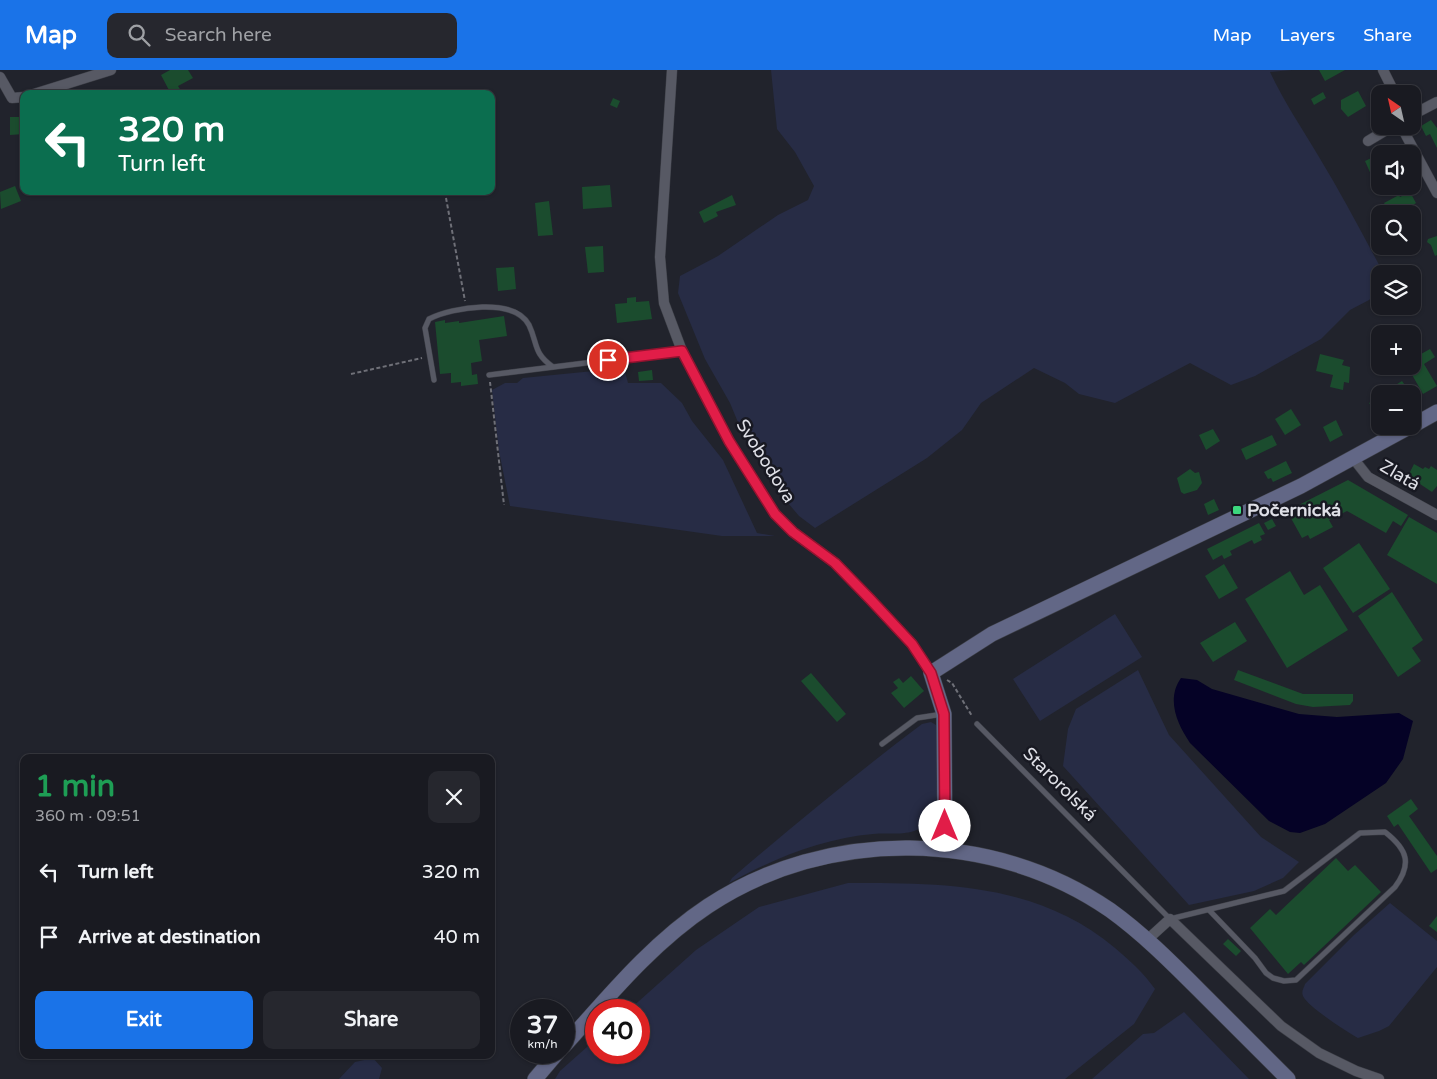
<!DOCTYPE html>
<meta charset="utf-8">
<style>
body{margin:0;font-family:"Varela Round",sans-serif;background:#26272e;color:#f1f3f6;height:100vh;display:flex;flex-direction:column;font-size:19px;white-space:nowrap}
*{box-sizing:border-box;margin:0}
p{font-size:16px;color:#9fa1a5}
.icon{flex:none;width:28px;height:28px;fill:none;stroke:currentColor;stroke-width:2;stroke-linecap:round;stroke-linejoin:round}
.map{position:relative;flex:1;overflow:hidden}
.drawer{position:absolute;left:20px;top:684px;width:475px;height:305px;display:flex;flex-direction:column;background:#191a21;border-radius:10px;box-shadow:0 1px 4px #0004,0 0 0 1px #37383f}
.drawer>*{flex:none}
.hud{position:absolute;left:20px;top:20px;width:475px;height:105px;border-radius:10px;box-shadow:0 1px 4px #0004,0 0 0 1px #37383f;background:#0b6e4f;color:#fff;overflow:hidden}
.needle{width:32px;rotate:326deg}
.buttons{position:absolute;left:1371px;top:15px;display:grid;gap:10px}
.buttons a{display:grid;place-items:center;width:50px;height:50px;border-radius:10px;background:#191a21;box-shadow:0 1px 4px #0004,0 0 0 1px #37383f;font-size:25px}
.speed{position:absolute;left:510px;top:929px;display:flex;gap:10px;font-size:25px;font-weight:700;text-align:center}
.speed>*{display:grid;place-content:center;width:65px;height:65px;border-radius:50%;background:#191a21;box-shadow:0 1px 4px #0004,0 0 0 1px #37383f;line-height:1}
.speed small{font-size:12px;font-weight:400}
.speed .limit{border:8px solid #d22;background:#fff;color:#111}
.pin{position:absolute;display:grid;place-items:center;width:42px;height:42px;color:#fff;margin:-21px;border:2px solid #fff;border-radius:50%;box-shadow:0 1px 5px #0007}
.me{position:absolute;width:55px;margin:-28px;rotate:0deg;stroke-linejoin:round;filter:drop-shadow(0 0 4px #0008)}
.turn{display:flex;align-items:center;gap:18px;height:105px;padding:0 15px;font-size:22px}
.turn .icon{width:65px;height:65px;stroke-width:2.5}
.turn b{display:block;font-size:35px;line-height:42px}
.round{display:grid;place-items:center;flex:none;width:52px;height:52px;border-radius:10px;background:#26272e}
.head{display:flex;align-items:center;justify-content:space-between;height:85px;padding:0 15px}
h1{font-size:30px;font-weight:800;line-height:38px;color:#1e9e55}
.button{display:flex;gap:10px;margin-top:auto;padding:10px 15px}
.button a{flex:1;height:58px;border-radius:10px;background:#1a73e8;color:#fff;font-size:20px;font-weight:800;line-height:58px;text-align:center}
.button a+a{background:#26272e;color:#f1f3f6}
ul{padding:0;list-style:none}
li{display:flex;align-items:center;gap:15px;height:65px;padding:0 15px}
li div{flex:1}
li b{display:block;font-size:19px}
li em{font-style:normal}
header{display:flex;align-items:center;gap:30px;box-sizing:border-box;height:70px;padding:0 25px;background:#1a73e8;color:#fff}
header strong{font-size:24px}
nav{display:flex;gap:28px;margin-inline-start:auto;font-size:18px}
.search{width:350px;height:45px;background:#26272e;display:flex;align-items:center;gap:12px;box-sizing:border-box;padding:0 18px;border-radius:10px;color:#9fa1a5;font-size:19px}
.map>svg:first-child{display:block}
.green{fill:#272c45}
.water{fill:#050226}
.building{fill:#1b4c2e}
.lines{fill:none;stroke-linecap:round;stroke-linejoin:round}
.lane-casing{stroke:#3d3f47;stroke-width:6}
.street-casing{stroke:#3d3f47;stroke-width:11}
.secondary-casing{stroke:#3d3f47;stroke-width:16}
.path{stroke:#6f7078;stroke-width:2;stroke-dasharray:4 2.5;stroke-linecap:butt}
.lane{stroke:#575964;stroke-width:5}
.street{stroke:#575964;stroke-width:10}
.secondary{stroke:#626786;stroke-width:15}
.route-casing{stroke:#92132f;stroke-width:12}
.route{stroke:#e11d48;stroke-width:9}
.poi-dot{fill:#3cd77e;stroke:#181922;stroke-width:2}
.labels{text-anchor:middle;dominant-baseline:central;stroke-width:5;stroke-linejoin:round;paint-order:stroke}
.street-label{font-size:18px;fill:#dfe0e7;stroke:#181922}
.poi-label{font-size:18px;font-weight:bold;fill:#dfe0e7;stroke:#181922;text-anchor:start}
</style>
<header>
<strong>Map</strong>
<div class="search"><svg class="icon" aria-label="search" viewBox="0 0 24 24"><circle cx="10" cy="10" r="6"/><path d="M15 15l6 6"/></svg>Search here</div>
<nav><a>Map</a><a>Layers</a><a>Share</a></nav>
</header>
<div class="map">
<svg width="1437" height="1009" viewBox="0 0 1437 1009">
<rect width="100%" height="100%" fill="#21232c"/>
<path class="green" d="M771,0H1292L1270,2C1284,32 1302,58 1319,87C1342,125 1363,165 1384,204H1380V220L1369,230L1350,240L1321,269L1255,306L1231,315L1190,293L1115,333L1079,324L1065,313L1034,298L981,333L962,360L927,388L815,458L799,446L777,420L742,362L730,333L705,289L678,223L680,206L718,186L778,145L808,130L814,116L795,82L777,59Z
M624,298L628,313H661L682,333L692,351L723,390L757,463L775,466H722L510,436L499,381L492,320L505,313H517L523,308Z
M1115,544L1142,587L1040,651L1013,609Z
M1138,600L1169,665L1261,767L1299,792L1283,808L1254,821L1189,835L1063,696L1068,659L1076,639Z
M931,652L936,655C936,683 944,719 931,746C920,769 894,762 873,764C824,768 772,789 729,813L732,808C794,755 857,703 922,654Z
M848,813C944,813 1038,813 1115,878C1130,891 1143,902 1155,919L1134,954L1065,1009H555L560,1001L596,969V982H639V940H629L696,880L759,837Z
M1390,833L1437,871V897L1389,956L1379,961L1358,968C1347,962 1307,936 1303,926C1301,921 1304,918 1305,914L1354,865Z
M1184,942L1249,1009H1092L1143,964L1154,963Z
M373,988L382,998L379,1009H339L355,992Z"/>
<path class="water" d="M1181,608L1197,610L1212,619L1299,644L1337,647L1399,643L1413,651L1403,689L1386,713L1325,754L1300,763L1290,762L1269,751L1190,673C1177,654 1166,629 1181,608Z"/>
<path class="building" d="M170,0H188L193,8L178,16L181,21L176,24H171L161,5Z
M1319,0H1345L1325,11Z
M1358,21L1366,36L1348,47L1341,39V30Z
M1323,22L1326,28L1314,35L1311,29Z
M613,28L620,31L617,38L610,35Z
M10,47H24V64L10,65Z
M1431,50L1437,58V78L1430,64L1426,66L1421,56Z
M1380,84V105L1373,109L1365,91Z
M610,115L612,137L583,139L582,117Z
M15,116L21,131L1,139L0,122Z
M1410,122L1416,133L1407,139L1409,144H1391L1384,133L1399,125L1400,127Z
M732,125L736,135L716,142L718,146L704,153L699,142Z
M549,131L553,165L538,166L535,133Z
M1437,166V185L1435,186L1431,175L1427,172L1428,169Z
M603,176L604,202L588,203L585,177Z
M514,197L516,219L498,221L496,198Z
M636,227V232L649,231L652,249L617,253L615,234L627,233V228Z
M504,246L507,266L479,270L482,291L471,293L472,305L477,304L478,314L461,316V312L451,313V303L440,304L435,252L445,250V253L459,251V253Z
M1430,279L1435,287L1424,294L1437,316L1423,324L1407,296H1412V289Z
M1320,284L1344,290L1342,295L1350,297L1349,313L1344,312L1343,320L1330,317L1333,305L1316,301Z
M652,300L653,310L639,311L638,302Z
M1402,311L1411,324H1392L1390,321L1395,318L1394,316Z
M1380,327V335L1373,339L1369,333Z
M1291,339L1301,355L1285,365L1275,349Z
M1336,350L1343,365L1330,372L1323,357Z
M1213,359L1220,371L1206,380L1199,365Z
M1272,365L1277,375L1246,390L1241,379Z
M1286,391L1292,403L1273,412L1271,408L1268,409L1264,402Z
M1414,394L1423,399L1425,397L1429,399L1431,396L1437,400V416L1432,422L1408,406Z
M1190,399L1195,403L1199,402L1202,413L1197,420L1184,424L1181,422L1177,408Z
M1348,410L1408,445L1401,456L1393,451L1386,463L1347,441L1329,450L1333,457L1310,469L1308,465L1302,468L1287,441Z
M1214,429L1219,440L1208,445L1204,434Z
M1409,447L1437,463V514L1387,485Z
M1272,449L1276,456L1268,460L1264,453Z
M1259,453L1265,464L1260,466L1262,470L1254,474L1252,470L1230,481L1232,485L1224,489L1222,485L1213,490L1207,479Z
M1359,473L1390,519L1353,543L1323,498Z
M1224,494L1238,518L1219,529L1205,506Z
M1290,501L1304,525L1320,515L1348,560L1287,598L1245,529Z
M1392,522L1423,570L1412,578L1421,591L1398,607L1358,546Z
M1235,552L1247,571L1213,592L1200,573Z
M1238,600L1303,624H1353V631L1350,635L1313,637L1296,634L1234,610Z
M811,603L846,644L837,652L801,611Z
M911,606L924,621L904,638L891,623L898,618L893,612L899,608L903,613Z
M1411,729L1418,739L1409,746L1437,786V799L1431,803L1398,754L1394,757L1387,746Z
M1336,788L1348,801L1355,795L1381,822L1304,895L1301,892L1288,904L1250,858L1270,839L1276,845Z
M1437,846V862L1429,856Z
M1228,869L1241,881L1236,886L1223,874Z"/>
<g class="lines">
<defs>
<path id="lane" d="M489,305L682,281
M434,310L425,258L429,249C453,237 514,227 529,255C538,274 533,283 553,297
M977,654L1170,849L1284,821L1360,763L1385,762C1408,780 1412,794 1395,817L1296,910L1284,911L1273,908L1266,903L1255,888L1209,840
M882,674L917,648L943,644"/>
<path id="street" d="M672,0L660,187L664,233L682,281L729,371L775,444L793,462L835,493L870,529L912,574L931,603
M1383,0L1395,24
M0,7L12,28L24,27
M34,24L111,0
M1412,45L1437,32
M1401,56L1437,123
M1368,71L1393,56
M1353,388L1368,407L1437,445
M1147,870L1170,849L1281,956L1319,983L1356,1001L1379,1009"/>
<path id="secondary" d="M1412,356L1437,342
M945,779L944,644L931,603L992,564L1301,416L1411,356
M564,976C608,927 652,873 708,836C827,757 993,759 1110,840C1142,863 1170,891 1198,919C1228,949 1258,979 1288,1009
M535,1009L558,982"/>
</defs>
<use href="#lane" class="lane-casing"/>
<use href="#street" class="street-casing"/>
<use href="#secondary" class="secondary-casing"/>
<path class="path" d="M446,128L465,231
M351,304L422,288
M490,312L504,435
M947,610L952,613L972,646"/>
<use href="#lane" class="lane"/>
<use href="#street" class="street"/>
<use href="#secondary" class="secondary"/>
</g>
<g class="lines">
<defs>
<path id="route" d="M608,290L682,281L729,371L775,444L793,462L835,493L870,529L912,574L931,603L944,644L945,756"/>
</defs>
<use href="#route" class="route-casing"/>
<use href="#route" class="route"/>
</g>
<rect class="poi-dot" x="1232" y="435" width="10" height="10" rx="2.5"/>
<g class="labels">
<g class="street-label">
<text transform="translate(766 391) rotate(58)">Svobodova</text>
<text transform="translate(1400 405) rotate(30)">Zlatá</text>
<text transform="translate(1060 714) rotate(45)">Starorolská</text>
</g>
<g class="poi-label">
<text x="1247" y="440">Počernická</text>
</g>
</g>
</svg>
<div class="buttons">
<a><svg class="needle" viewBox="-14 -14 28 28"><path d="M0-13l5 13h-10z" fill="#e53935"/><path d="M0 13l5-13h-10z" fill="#9fa1a5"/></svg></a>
<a><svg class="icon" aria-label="sound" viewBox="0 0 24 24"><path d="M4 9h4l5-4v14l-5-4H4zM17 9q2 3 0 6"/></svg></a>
<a><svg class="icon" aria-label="search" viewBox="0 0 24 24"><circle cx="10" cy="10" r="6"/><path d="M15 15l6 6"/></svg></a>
<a><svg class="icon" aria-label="layers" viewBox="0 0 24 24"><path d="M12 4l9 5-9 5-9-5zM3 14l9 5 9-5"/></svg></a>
<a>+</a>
<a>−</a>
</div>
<div class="speed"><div>37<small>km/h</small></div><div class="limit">40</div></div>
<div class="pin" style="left:608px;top:290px;background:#d93025"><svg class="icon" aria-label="arrive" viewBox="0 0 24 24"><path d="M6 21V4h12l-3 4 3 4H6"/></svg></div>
<svg class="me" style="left:945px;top:756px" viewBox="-20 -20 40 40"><circle r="19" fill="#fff"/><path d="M0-13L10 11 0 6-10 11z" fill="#e11d48"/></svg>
<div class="hud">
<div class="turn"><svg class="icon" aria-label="left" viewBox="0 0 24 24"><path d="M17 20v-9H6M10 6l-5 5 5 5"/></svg><div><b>320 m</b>Turn left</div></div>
</div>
<section class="drawer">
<div class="head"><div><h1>1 min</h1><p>360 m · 09:51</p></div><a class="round"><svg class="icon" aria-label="close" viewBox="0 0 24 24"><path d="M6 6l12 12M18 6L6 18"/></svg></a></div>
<ul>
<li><svg class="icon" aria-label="left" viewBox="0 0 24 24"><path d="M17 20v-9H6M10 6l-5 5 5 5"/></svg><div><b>Turn left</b></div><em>320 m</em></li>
<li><svg class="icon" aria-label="arrive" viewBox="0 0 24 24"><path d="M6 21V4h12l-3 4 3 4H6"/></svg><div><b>Arrive at destination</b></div><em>40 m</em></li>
</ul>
<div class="button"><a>Exit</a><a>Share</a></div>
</section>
</div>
